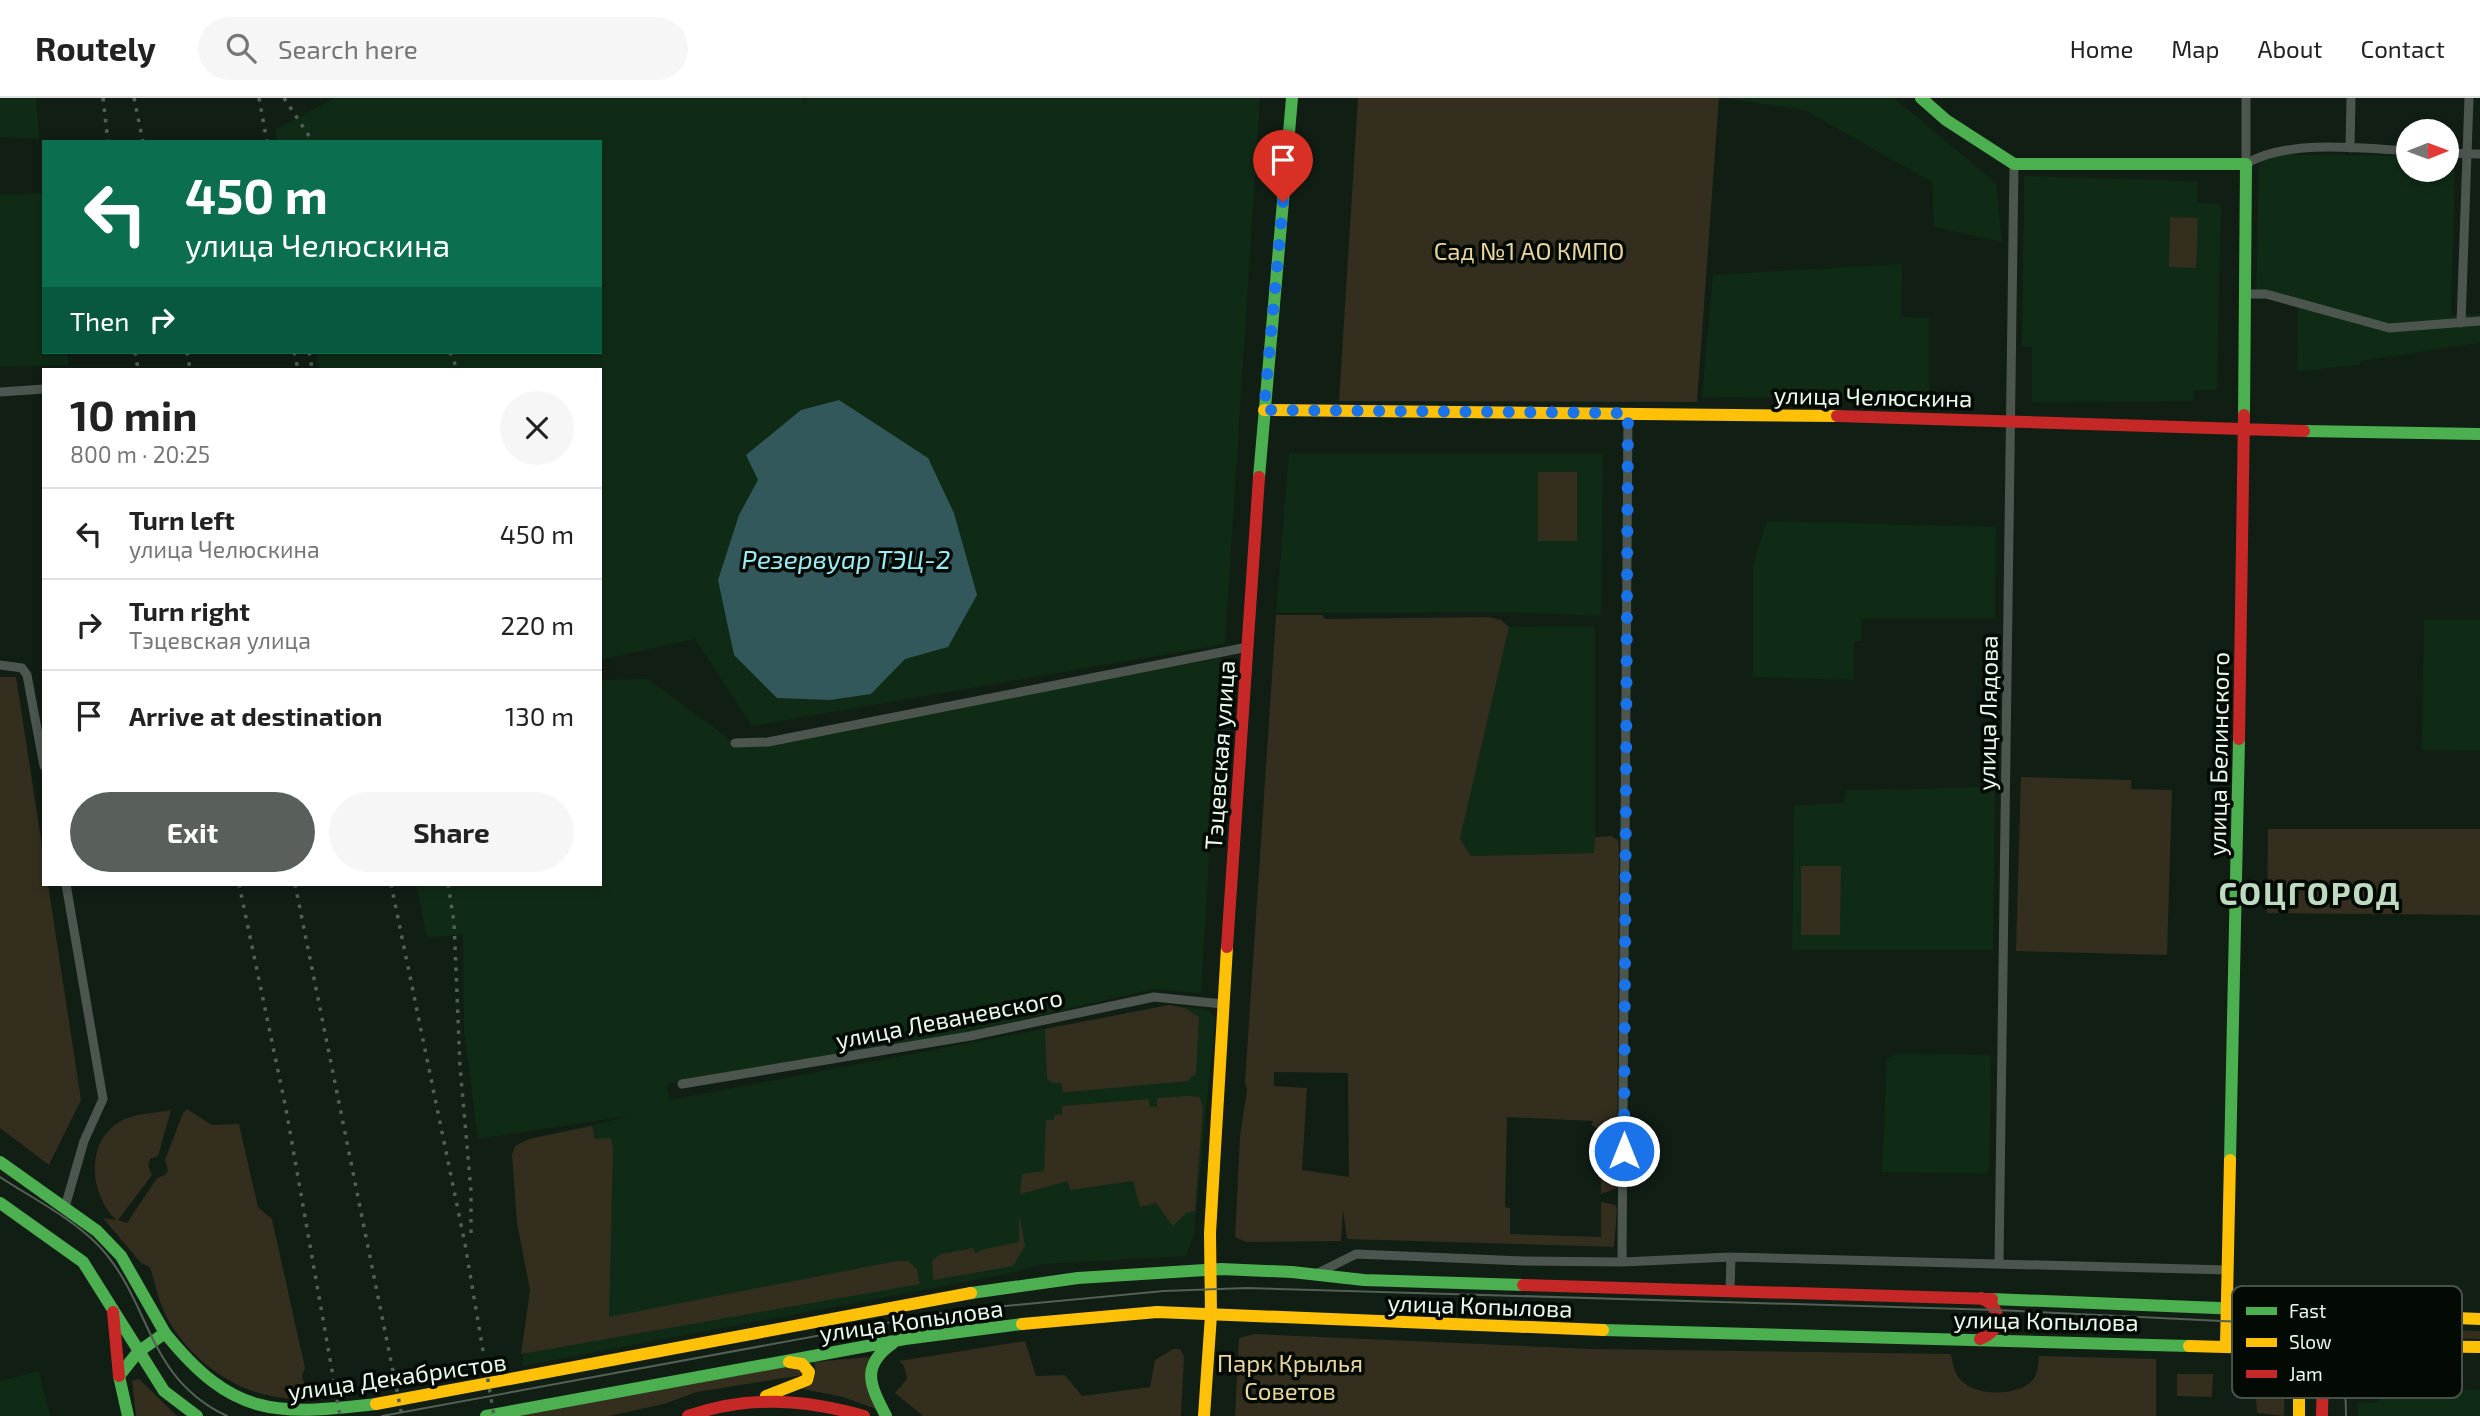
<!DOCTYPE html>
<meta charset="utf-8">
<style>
body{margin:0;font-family:"Exo 2",sans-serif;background:#f6f6f6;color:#222;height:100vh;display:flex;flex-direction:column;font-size:26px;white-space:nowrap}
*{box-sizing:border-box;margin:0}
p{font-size:23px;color:#767676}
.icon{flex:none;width:38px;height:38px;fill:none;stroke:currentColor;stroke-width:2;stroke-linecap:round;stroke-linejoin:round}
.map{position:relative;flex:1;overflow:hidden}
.sheet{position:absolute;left:42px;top:270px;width:560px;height:518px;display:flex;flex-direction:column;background:#fff;border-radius:0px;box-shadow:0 4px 10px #0003}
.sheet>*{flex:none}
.banner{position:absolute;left:42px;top:42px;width:560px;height:214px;border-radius:0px;box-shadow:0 4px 10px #0003;background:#0b6e4f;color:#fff;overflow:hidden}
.needle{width:46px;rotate:89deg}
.tools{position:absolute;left:2396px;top:21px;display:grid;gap:14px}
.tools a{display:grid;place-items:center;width:63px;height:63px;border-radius:50%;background:#fff;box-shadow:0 4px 10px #0003;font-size:35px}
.pin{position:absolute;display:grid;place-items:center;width:60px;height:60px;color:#fff;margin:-72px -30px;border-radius:50% 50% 50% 0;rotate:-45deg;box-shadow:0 0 7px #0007}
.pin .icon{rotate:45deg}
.me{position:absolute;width:77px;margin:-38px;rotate:0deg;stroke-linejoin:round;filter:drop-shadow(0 0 5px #0008)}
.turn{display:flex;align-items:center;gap:24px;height:147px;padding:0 28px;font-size:32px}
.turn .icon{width:91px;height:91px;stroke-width:2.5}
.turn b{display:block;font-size:49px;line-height:60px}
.then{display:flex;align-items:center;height:66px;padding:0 28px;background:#0003;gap:14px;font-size:26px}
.round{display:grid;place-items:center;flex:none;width:74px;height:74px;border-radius:37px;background:#f6f6f6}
.headline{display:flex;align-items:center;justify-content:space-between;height:119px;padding:0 28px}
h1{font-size:42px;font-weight:700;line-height:52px}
.cta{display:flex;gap:14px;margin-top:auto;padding:14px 28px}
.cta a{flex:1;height:80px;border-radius:42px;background:#59605b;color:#fff;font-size:28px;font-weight:700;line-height:80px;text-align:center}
.cta a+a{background:#f6f6f6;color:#222}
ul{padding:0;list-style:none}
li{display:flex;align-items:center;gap:21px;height:91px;padding:0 28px;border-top:2px solid #e0e0e0}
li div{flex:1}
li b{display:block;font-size:26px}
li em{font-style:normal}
header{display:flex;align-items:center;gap:42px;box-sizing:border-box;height:98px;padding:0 35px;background:#fff;border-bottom:2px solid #e0e0e0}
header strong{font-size:33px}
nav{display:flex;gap:38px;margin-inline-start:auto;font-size:24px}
.search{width:490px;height:63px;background:#f6f6f6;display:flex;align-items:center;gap:18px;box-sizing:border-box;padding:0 24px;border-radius:38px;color:#767676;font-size:26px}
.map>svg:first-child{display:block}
.built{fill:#0f2b15}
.green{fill:#332e1e;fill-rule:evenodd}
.water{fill:#32585c}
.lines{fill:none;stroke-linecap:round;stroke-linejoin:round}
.street{stroke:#4c564e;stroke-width:9}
.fast{stroke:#4caf50;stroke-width:12}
.slow{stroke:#ffc107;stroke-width:12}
.jam{stroke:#c62828;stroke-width:12}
.tram{stroke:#545f56;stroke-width:2}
.rail{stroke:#545f56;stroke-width:3.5;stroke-dasharray:3.5 7;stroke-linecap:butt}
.route{stroke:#1a73e8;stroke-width:12;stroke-dasharray:0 21.6}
.labels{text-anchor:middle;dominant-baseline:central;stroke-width:7;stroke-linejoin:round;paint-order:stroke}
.park-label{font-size:24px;fill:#e9d49c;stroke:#030a04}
.street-label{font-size:24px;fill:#e9f8eb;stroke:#030a04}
.water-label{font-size:26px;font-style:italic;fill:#9de9f4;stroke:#030a04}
.district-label{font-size:32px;font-weight:bold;letter-spacing:2px;fill:#bedbc1;stroke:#030a04}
.key{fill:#030a04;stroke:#485149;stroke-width:2}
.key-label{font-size:19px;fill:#e9f8eb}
</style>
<header>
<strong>Routely</strong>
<div class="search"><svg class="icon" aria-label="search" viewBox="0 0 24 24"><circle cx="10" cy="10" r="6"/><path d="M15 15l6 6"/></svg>Search here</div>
<nav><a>Home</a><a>Map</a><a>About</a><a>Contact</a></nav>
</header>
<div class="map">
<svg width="2480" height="1318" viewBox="0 0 2480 1318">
<rect width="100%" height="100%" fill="#111e14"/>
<path class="built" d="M0,0H36L39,41L0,39Z
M335,0H802L804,6L808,0H1260L1225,546L752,628L695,541L600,562V271H319L316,254H600V44H278L275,32Z
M1724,0H1894L1996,85L2002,144L1934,129L1932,84L1804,12Z
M2276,56L2408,58V72H2446L2447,59H2455L2451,217L2480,216V245L2360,263V267L2297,273L2298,201H2256L2259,70L2262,60Z
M2024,78L2197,83V105L2221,106L2217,292H2194L2193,303L2032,304V249L2022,248Z
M42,95L44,254H67L69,267L0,269V97Z
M1902,166L1901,219L1929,220V301L1702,299L1713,177Z
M1289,355H1603L1601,518L1511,514L1276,515Z
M1767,423L1996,429L1995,521H1861V543L1854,544V582L1753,579V466Z
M2424,522H2480V653L2422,652Z
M1595,528V755L1471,758L1460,741L1509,529Z
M1221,560L1201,895L1153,891L963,935L666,986L670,1002L1169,907L1207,912L1215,919L1214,930L1194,1137L1186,1158L1043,1166L1007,1176L522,1268L530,1192L517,1125L512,1057L515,1048L529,1041L635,1017L478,1041L464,933L463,836L427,840L416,786H600V582L648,581L739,648Z
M1995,689L1993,852H1792L1794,707L1844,705L1846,692Z
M1897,956L1991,957L1989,1075L1882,1074L1887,960Z
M39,1273L50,1318H0V1283Z
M2384,1291L2480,1292V1318H2358V1304L2375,1305L2384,1297Z"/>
<path class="green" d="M1358,0H1719L1697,304L1339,303Z
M2170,119L2198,120L2196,170L2169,169Z
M1538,374H1577V443H1538Z
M1276,517H1323L1324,521L1489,519L1501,522L1509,529L1460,741L1471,758L1594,755L1595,739L1611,738L1618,742L1619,750L1617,1090L1601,1096L1600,1032L1591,1027L1593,1023L1507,1019L1505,1109L1510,1110V1136L1601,1139V1104L1615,1107L1617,1111L1614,1149L1347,1141L1343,1112L1341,1143L1246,1144L1235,1139L1240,1038L1247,992L1245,984ZM1274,974L1348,975L1349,1079L1302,1072L1307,990L1274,988Z
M0,579H16L44,760V786H48L81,1002L49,1067L0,1030Z
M2021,679L2131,682V691L2172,692L2167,857L2016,853Z
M2268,731H2480V817L2267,815Z
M1801,768H1841L1840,837H1801Z
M1169,907L1185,910L1199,919L1196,975L1188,983L1068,994H1063L1061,985H1053L1047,981L1045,931Z
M1189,998L1200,999L1203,1010L1195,1113L1186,1115L1173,1128L1156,1105L1140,1109L1133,1083L1070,1092L1068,1083L1020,1096L1022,1076L1044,1073L1046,1022H1054V1017L1062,1016V1008L1149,1001V1009H1157V1000Z
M187,1011L212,1027L239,1026L258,1109L272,1121L305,1270L302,1278L309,1300C251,1306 195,1270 167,1220C159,1204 155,1186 150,1169L141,1165L103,1120L116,1122C89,1096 84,1042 123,1022C136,1015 157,1015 171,1012L158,1058L150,1061L148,1067L152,1077L118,1122L127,1125L157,1080L165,1077L168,1072L165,1062L183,1015Z
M592,1028L595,1041L611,1040L613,1051L609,1219L897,1163H908L917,1171L920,1186L521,1256L530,1192L517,1125L512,1057L515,1048L529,1041Z
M1019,1115L1025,1148L1013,1168L933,1182L932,1163L941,1156L973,1150L975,1155L985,1151L1019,1144Z
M2350,1229L2480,1233V1241L2347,1237L2345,1232Z
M1255,1236L1592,1251L1951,1256C1953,1267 1955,1278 1964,1285C1981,1299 2023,1298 2035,1279C2038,1273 2038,1264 2039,1258L2156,1261V1318H1235L1239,1240Z
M1025,1243L1036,1278L1065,1277L1082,1298L1150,1289L1155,1262L1173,1251H1180L1184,1258L1181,1318H923L895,1295L907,1281L904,1268L899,1263Z
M870,1259L866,1267L879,1312L843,1299L793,1289L810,1285L816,1274L814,1264Z
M780,1267L801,1269L803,1277L697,1294L664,1306L609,1318H511Z
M2177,1276H2213L2212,1299L2177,1298Z
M139,1281L177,1318H136L132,1283Z
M2281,1282L2284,1283V1318L2257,1315L2256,1300Z"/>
<path class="water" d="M839,302L928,360L954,415L977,497L948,549L905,561L871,596L830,602L777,600L734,557L718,482L739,417L758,382L746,357L801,312Z"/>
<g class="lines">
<path class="street" d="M2350,50L2351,0
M2446,55L2480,56
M2246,66C2286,41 2362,50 2408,53
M2246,66V0
M2245,196H2266L2389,230L2480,223
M2461,225L2469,0
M0,294L44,291
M0,567L22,570L27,577L44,668
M735,645L768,644L1248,549
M682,986L970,938L1154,899L1223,906
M65,1109L84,1043L103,1001L66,786
M1622,1164L1628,315
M1999,1165L2014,66
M1318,1175L1356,1156L1523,1163L1622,1164L1731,1159L2228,1172
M1730,1192L1731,1159"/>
<path class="fast" d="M1921,0L1946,22L2014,66H2246L2244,317
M2304,333L2480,336
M1259,379L1292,0
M2230,1062L2239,641
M0,1064L97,1133L121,1158L165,1235
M0,1105L83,1164L164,1293L197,1318
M971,1195L1078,1180L1221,1171L1292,1174L1364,1182L1523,1187
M1992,1201L2316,1214
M1603,1232L2189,1248
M128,1318L119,1278L138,1254L165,1235C232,1318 273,1318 376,1306
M486,1318L905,1241L1022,1226
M886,1318C870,1287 860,1268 893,1245"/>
<path class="slow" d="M1264,312L1837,318
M2316,1214L2480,1221
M2299,1215V1318
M1022,1226L1157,1214L1603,1232
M2226,1247L2230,1062
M2189,1248L2299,1251L2324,1247L2480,1249
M766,1298L807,1282L809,1274L802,1266L789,1264
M376,1306L971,1195
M1204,1318L1211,1217L1210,1135L1227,849"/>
<path class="jam" d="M1837,318L2304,333
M2239,641L2244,317
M1227,849L1259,379
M1523,1187L1992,1201
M113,1214L119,1278
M1980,1241C2003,1232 2003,1210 1981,1200
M688,1318C748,1297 804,1301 864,1318
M2322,1318L2324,1216"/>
<path class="tram" d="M0,1079C32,1100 70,1119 97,1146C152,1202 144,1279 227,1318
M382,1318L952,1213L1164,1193L1247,1190L1997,1212L2303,1227C2342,1241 2346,1282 2346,1318"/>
<path class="rail" d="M103,0L108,44
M134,0L143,44
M259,0L267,44
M284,0L313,44
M135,254L138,271
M187,254L190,271
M294,254L298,271
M309,254L312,271
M450,254L457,271
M239,786L286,1011L340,1318
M295,786L402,1318
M391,786L465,1146L494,1318
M448,786L454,824L460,968L471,1093V1142"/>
</g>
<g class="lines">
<path class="route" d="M1283,104L1264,312L1628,315L1624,1053"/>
</g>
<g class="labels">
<g class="park-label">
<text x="1529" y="152">Сад №1 АО КМПО</text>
<text x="1290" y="1264">Парк Крылья<tspan x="1290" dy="28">Советов</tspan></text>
</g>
<g class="street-label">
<text transform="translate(1873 298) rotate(1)">улица Челюскина</text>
<text transform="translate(1987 615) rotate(-89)">улица Лядова</text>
<text transform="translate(2218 656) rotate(-89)">улица Белинского</text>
<text transform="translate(1219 657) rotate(-86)">Тэцевская улица</text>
<text transform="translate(949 920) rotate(-11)">улица Леваневского</text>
<text transform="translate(1480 1207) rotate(2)">улица Копылова</text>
<text transform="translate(911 1222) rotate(-8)">улица Копылова</text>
<text transform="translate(2046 1222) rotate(1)">улица Копылова</text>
<text transform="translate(397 1278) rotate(-8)">улица Декабристов</text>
</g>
<g class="water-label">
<text x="846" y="460">Резервуар ТЭЦ-2</text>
</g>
<g class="district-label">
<text x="2310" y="794">СОЦГОРОД</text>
</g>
</g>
<rect x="2232" y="1188" width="230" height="112" rx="10" class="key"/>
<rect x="2246" y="1209" width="31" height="8" fill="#4caf50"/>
<rect x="2246" y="1240" width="31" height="9" fill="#ffc107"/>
<rect x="2246" y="1272" width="31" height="8" fill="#c62828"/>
<g class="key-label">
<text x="2289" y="1220">Fast</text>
<text x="2289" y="1251">Slow</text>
<text x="2289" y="1283">Jam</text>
</g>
</svg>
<div class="tools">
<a><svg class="needle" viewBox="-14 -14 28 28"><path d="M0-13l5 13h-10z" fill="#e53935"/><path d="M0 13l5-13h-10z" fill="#767676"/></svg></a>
</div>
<div class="pin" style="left:1283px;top:104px;background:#d93025"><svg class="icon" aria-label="arrive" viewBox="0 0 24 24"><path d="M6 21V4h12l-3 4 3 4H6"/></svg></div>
<svg class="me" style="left:1624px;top:1053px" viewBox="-20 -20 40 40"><circle r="17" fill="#1a73e8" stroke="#fff" stroke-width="3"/><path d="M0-11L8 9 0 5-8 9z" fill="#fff"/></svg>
<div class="banner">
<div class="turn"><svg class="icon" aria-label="left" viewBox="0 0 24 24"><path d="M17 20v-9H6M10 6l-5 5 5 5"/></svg><div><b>450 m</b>улица Челюскина</div></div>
<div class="then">Then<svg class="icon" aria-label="right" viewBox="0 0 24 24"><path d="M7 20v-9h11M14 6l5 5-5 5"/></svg></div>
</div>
<section class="sheet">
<div class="headline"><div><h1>10 min</h1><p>800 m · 20:25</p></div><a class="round"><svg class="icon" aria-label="close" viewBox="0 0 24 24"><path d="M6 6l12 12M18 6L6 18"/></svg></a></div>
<ul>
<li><svg class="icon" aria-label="left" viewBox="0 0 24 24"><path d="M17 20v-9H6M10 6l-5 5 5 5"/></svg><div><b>Turn left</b><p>улица Челюскина</p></div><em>450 m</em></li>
<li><svg class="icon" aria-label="right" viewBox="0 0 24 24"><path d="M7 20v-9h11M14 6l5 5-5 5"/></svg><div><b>Turn right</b><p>Тэцевская улица</p></div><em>220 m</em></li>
<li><svg class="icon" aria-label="arrive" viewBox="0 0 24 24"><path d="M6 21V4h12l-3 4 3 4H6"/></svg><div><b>Arrive at destination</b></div><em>130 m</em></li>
</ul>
<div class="cta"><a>Exit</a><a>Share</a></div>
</section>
</div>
